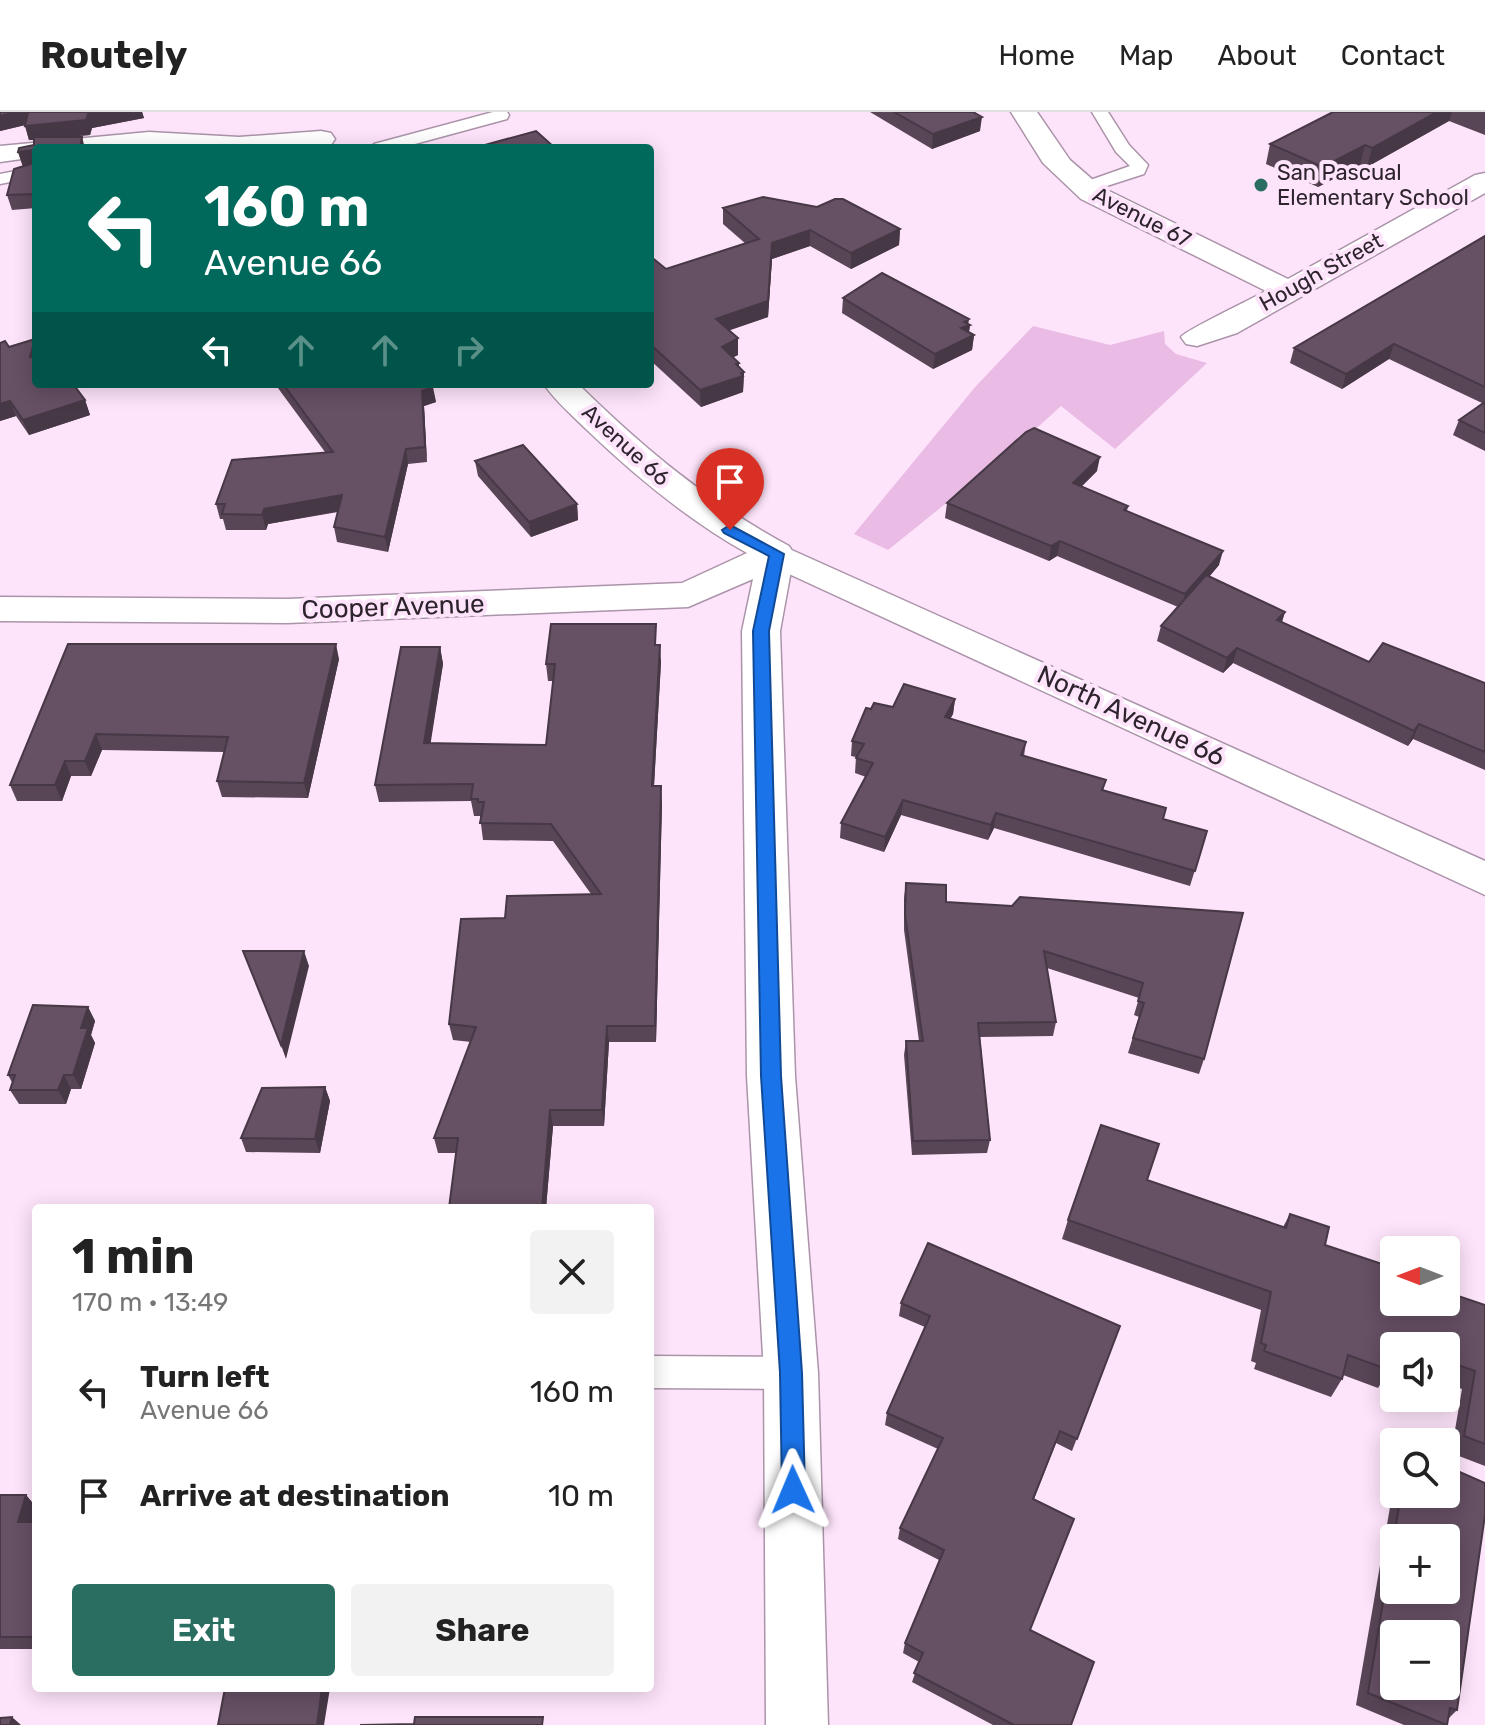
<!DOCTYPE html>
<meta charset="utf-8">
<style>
body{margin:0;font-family:Rubik,sans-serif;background:#f2f2f2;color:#222;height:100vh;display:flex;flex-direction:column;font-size:30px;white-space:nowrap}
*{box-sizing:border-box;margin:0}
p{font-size:26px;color:#767676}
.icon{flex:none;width:44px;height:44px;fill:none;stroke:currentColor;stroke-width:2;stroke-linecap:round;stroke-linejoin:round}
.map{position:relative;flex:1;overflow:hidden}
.panel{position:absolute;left:32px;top:1092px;width:622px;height:488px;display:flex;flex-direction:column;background:#fff;border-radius:8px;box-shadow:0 4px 20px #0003}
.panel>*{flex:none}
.top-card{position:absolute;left:32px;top:32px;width:622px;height:244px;border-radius:8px;box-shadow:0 4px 20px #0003;background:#00695c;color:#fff;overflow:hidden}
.needle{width:52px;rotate:270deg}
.fabs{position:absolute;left:1380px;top:1124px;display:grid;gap:16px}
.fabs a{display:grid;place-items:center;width:80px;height:80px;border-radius:8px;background:#fff;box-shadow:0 4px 20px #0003;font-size:40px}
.pin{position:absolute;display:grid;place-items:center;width:68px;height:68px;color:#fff;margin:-82px -34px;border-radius:50% 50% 50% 0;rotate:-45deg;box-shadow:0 0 8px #0007}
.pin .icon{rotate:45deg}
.me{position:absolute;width:88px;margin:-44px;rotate:359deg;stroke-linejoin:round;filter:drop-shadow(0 0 6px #0008)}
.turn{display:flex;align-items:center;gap:28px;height:168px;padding:0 40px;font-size:36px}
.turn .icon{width:104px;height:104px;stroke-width:2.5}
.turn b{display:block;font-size:56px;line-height:68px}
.lanes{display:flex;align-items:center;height:76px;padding:0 40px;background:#0003;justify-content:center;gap:40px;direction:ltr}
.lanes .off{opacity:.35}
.round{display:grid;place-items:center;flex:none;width:84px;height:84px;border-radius:8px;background:#f2f2f2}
.summary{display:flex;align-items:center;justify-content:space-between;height:136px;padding:0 40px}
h1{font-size:48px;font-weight:700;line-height:60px}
.action{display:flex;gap:16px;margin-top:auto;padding:16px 40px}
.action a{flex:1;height:92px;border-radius:8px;background:#296e61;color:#fff;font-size:32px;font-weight:700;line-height:92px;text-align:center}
.action a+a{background:#f2f2f2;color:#222}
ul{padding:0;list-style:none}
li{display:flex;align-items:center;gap:24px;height:104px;padding:0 40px}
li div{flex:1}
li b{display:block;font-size:30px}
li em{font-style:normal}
header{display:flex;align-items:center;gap:48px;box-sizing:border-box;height:112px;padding:0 40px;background:#fff;border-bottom:2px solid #e0e0e0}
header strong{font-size:38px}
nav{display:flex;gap:44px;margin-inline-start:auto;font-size:28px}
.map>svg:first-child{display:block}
.green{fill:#e9bbe5}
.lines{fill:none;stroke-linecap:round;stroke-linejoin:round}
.service-casing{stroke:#ab94a9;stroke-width:3}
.minor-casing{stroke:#ab94a9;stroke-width:3}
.tertiary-casing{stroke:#ab94a9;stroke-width:3}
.service{fill:#fff;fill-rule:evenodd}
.minor{fill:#fff;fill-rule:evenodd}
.tertiary{fill:#fff;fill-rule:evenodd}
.wall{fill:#584556}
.shaded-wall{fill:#473846}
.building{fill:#665064;stroke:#473846;stroke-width:2;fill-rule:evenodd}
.route{fill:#1a73e8;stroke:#114b97;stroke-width:2}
.poi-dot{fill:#296e61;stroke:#fee4fb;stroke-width:3}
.labels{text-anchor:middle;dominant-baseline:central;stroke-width:8;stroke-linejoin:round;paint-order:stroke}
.far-poi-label{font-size:22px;fill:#2e242d;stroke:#fee4fb;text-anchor:start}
.far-street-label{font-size:22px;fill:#2e242d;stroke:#fee4fb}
.street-label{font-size:26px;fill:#2e242d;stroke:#fee4fb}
</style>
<header>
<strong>Routely</strong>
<nav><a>Home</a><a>Map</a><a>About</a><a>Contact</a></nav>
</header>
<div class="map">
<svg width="1485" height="1613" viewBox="0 0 1485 1613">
<rect width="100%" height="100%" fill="#fee4fb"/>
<path class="green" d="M1033,214L1110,233L1164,219L1165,232L1176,242L1207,251L1115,337L1061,294L1016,335L888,438L854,422L976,274Z"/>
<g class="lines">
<defs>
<path id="service" d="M493,0H507L509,3L507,7L400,36H371L374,32Z
M1092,0H1108L1129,33L1148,53L1144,62L1085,81L1076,76L1079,72L1130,54L1116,40Z
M36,55V65L0,72V62Z
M650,1244L791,1245L803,1250L808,1261L803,1272L791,1277L650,1276Z"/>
<path id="minor" d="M1011,0H1037L1070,48L1101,75L1288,167L1475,63L1485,61V81L1237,221L1197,234L1186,232L1181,225C1186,218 1252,187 1266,179L1081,87L1043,51Z
M321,19L331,21L335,27L331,33L309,36H36V45L0,50V34L149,20L239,25Z
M544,272H578C642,335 709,391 789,434L794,442L780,519L795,964L818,1261L828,1613H766L764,1261L747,964L742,519L753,467L688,495L287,511L0,509V485L287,487L682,471L747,441C688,408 635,364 586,317C572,303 555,289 544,272Z"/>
<path id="tertiary" d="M776,431L1485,749V783L763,450L758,442L763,434Z"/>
</defs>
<use href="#service" class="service-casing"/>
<use href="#minor" class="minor-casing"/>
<use href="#tertiary" class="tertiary-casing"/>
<use href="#service" class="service"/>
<use href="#minor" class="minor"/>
<use href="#tertiary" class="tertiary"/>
</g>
<path class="wall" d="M0,0H142L144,6L92,16L90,23L65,25L36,36V96L12,98L7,83L23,54L18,40L34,33V28H29L25,13L0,19Z
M870,0H975L980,19L932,37Z
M1333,0H1485V23L1449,9L1367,55L1360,53L1318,75L1266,52L1270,32Z
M723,96L900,117L899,133L851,157L810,134L772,147L768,205L729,218L738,226V243L733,245L739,256L744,260L743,280L701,295L650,248V144L666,157L746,132L723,112Z
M1485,124V339L1453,323L1459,308L1482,291L1389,247L1342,277L1290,251L1294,236Z
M843,186L968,212L970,213L969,220L974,223L972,238L933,257L842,201Z
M35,227L36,231V272L85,288L90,303L29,323L16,304L0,309L9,235Z
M275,272H431L436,290L424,294L427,350L408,352L388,440L337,430L334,415L338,400L268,412L266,418H226L223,407H220L216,392L325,340Z
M475,349L577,392L578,408L531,425L478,364Z
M1097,359L1081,375L1128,394L1127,399L1219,453L1209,465L1285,500L1282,510L1369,550L1485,571V658L1413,627L1408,634L1233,551L1223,561L1157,529L1161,514L1178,495L1057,444L1049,449L945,406L947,391Z
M68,532L339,547L308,686L222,685L217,669L224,640L102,638L91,664H71L62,689H17L10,673Z
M657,533L661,550L654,674L662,691L656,930H609L604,1014H553L546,1096H449L456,1041H438L434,1026L471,930L453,928L449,912L505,806L591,782L553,729L483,728L480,704H474L471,689L379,690L375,673L440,535L443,552L430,631L546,633L553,569H548L546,552Z
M955,587L953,602L950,607L1026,630L1024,644L1106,668L1103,679L1163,707L1207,719L1190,774L994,716L988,728L901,703L884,740L840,726L841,711L866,665L855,661L856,645L851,644L852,629L871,597Z
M906,771L946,790L1012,794L1243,801L1204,947L1199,962L1128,941L1139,905L1134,903L1139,886L1047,856L1056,910L1053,924L980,925L990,1028L987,1041L912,1043L904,943L906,929H919L904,818V786Z
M88,895L95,909L91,923L95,931L81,977H71L66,992H19L10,978L13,972L8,963Z
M325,975L330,989L320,1041L246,1040L241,1026Z
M1147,1068L1283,1115L1290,1102L1394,1190L1485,1193V1354L1451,1341L1462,1277L1446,1271V1234H1394V1253L1391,1252L1389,1258L1378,1276L1343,1263L1342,1267L1331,1285L1254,1257L1256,1251L1251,1249L1261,1198L1062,1127L1068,1108Z
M901,1191L1120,1214L1072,1339L1056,1331L1034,1387L1030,1518L1071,1613H993L912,1570L919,1550L903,1541L905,1531L939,1448L898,1427L900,1416L938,1337L885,1313L887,1301L925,1215L899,1204Z
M1394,1372V1382H1446L1457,1598L1448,1607L1447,1613H1404L1356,1593Z
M0,1383H26L36,1395V1403L34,1410H36V1537H0Z
M76,1576H151V1577Z"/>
<path class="shaded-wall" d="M16,0H30L34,11L0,19V4Z
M96,0H142L144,6L92,16L90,23L29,28L25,14Z
M1437,0H1452L1449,9L1367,55L1372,36Z
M982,5L980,19L932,37L933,22Z
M82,25L85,36H80Z
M1365,33L1360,53L1318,75L1323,55Z
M33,38L36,53L23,55L18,40Z
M900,117L899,133L851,157V141Z
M810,118V134L772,147L768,205L716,223V207L772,131Z
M969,207L968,214L970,213L968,226L974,223L972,238L933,257L935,242L964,210Z
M738,226V243L722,251V235Z
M35,227L36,231V260L30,245Z
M1394,232L1389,247L1342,277L1346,262Z
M739,251V265L741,261L744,260L743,280L701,295L700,278L736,252Z
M433,275L436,290L424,294L427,350L425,335L422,279Z
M85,288L90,303L29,323L23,308Z
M10,289L16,304L0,309V292Z
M406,337L408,352L388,440L385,425Z
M1100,345L1097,359L1070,386L1073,371Z
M342,383L345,398L268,412L266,418L262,403L264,397Z
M577,392L578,408L531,425L529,410Z
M1060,429L1057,444L1049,449L1051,434Z
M1223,439L1219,453L1181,497L1185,482Z
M1285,500L1280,515L1277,508Z
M336,532L339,547L308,686L304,671Z
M660,533L661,550L653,691L652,674Z
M440,535L443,552L428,648L424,631Z
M1237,536L1233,551L1223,561L1227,546Z
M955,587L953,602L943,620L945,605Z
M1419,612L1413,627L1408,634L1414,619Z
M96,622L102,638L91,664L85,649Z
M65,649L71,664L62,689L55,673Z
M661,674L662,691L656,930L655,914Z
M903,688L901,703L884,740L885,725Z
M996,701L994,716L988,728L991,713Z
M304,839L309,854L286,947L281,933Z
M88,895L95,909L91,923L95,931L81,977L73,963L81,916Z
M607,914L609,930L604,1014L602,998Z
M64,963L71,977L66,992L58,978Z
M325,975L330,989L320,1041L315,1027Z
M550,998L553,1014L546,1096H542Z
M26,1383L36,1395V1403L30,1424L18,1410Z
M322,1576H330L324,1613H317Z
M12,1605L21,1613H10Z"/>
<path class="building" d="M0,0H16L0,4Z
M28,0H96L88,2L86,8L25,14Z
M894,0H973L982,5L933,22Z
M1333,0H1437L1372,36L1365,33L1323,55L1270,32Z
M536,19L555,36H474Z
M34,25H82L80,36H36V82L7,83L14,57L34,51L33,38L18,40L19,36L34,33Z
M763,85L817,95L835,87H843L900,117L851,141L810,118L772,131L768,189L716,207L738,226L722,235L739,251L736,252L744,260L741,261L743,264L700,278L650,232V144L666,157L759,127L723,96Z
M1485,124V275L1394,232L1346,262L1294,236Z
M882,161L969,207L964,210L970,213L961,216L974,223L935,242L843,186Z
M35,227L30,245L36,244V272H73L85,288L23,308L10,289L0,292V231L5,229L9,235Z
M283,272H431L433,275L422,279L425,335L406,337L385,425L334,415L342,383L264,397L262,403L222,402L225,392H216L232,348L333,340Z
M1485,290V321L1459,308Z
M1034,316L1100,345L1073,371L1128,394L1124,398L1223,439L1185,482L1060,429L1051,434L947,391L1026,320Z
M523,333L577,392L529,410L475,349Z
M1206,463L1285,500L1277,508L1369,550L1383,531L1485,571V640L1419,612L1414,619L1237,536L1227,546L1161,514Z
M551,512H656L655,533H660L652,674H661L655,914H607L602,998H550L542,1096H449L458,1026H434L476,915L449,912L461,807L505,806L507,784L601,782L551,712L480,711L484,690H478V687H471L473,672L375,673L401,535H440L424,631L546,633L555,552H546Z
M68,532H336L304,671L217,669L228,625L96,622L85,649H65L55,673H10Z
M904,572L955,587L945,605L1026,630L1021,643L1106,668L1102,678L1166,696L1163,707L1207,719L1195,759L996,701L991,713L903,688L885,725L841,711L873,651L856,646L864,632L852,629L866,596L871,597L874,591L893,595Z
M906,771L946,773V790L1012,794L1020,785L1243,801L1204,947L1133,926L1144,891L1138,889L1143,871L1044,839L1056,910L978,911L990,1028L913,1029L906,929H923L905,803Z
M243,839H304L281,933Z
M33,893L88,895L81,916H88L73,963H64L58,978H10L15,963H8Z
M325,975L315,1027L241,1026L262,976Z
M1101,1013L1159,1032L1147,1068L1286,1116L1290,1102L1329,1115L1325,1133L1394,1156V1190H1446V1180L1485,1193V1332L1464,1324L1475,1259L1446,1249V1234H1404L1394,1231L1389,1258L1348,1243L1342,1267L1264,1239L1266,1233L1261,1231L1271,1180L1068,1108Z
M928,1131L1120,1214L1077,1327L1060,1319L1033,1387L1074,1407L1030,1518L1094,1550L1071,1613H1014L914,1561L923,1541L905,1531L944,1438L900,1416L943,1326L887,1301L930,1204L901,1191Z
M1446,1354L1485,1371V1403L1457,1598L1450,1596L1447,1613L1368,1581L1401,1382H1446ZM1394,1426H1446V1478H1394ZM1394,1522H1446V1574H1394Z
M0,1383H26L18,1410H36V1525H0Z
M225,1576H322L317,1613H218Z
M12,1605L10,1613H0V1606Z
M415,1605H543L542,1613H360L414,1612Z"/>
<path class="route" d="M730,413L784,442L769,519L781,964L802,1261L805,1378L801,1386L793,1390L785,1386L782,1378L780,1261L761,964L753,519L769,444L724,421L722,418Z"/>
<circle class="poi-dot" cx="1261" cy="73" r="8"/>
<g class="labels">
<g class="far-poi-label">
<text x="1277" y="60">San Pascual<tspan x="1277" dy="25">Elementary School</tspan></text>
</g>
<g class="far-street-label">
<text transform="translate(1142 105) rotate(27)">Avenue 67</text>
<text transform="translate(1321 160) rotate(-29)">Hough Street</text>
<text transform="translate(626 333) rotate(42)">Avenue 66</text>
</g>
<g class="street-label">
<text transform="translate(393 495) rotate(-2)">Cooper Avenue</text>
<text transform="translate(1131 604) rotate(25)">North Avenue 66</text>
</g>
</g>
</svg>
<div class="fabs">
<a><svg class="needle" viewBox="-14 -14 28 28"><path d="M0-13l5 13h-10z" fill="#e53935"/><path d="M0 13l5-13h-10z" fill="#767676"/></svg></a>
<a><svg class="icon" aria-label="sound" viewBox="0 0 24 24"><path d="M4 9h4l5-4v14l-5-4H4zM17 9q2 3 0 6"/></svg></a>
<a><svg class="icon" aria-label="search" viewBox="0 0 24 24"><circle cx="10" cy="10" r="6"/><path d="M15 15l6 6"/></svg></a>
<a>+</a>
<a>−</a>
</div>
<div class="pin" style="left:730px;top:418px;background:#d93025"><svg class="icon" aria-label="arrive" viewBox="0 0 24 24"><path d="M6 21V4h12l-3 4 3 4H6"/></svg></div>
<svg class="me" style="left:793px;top:1378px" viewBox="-20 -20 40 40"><path d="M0-17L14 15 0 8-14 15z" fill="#1a73e8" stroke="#fff" stroke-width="4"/></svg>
<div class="top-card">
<div class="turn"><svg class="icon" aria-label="left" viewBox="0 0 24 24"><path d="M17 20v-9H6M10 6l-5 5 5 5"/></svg><div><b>160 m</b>Avenue 66</div></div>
<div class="lanes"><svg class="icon" aria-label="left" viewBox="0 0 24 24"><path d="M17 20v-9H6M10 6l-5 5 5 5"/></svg><svg class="icon off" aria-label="ahead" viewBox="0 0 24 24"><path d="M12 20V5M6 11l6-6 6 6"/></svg><svg class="icon off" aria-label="ahead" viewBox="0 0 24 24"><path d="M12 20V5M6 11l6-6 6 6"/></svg><svg class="icon off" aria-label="right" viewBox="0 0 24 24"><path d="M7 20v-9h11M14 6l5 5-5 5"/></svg></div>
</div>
<section class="panel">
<div class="summary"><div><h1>1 min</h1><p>170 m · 13:49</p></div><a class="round"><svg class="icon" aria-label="close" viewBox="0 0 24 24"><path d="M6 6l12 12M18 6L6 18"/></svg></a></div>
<ul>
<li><svg class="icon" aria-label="left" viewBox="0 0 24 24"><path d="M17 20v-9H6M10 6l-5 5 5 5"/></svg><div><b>Turn left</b><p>Avenue 66</p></div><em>160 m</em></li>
<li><svg class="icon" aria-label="arrive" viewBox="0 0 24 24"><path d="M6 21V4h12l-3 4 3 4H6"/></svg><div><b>Arrive at destination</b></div><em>10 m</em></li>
</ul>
<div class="action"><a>Exit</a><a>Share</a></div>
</section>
</div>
